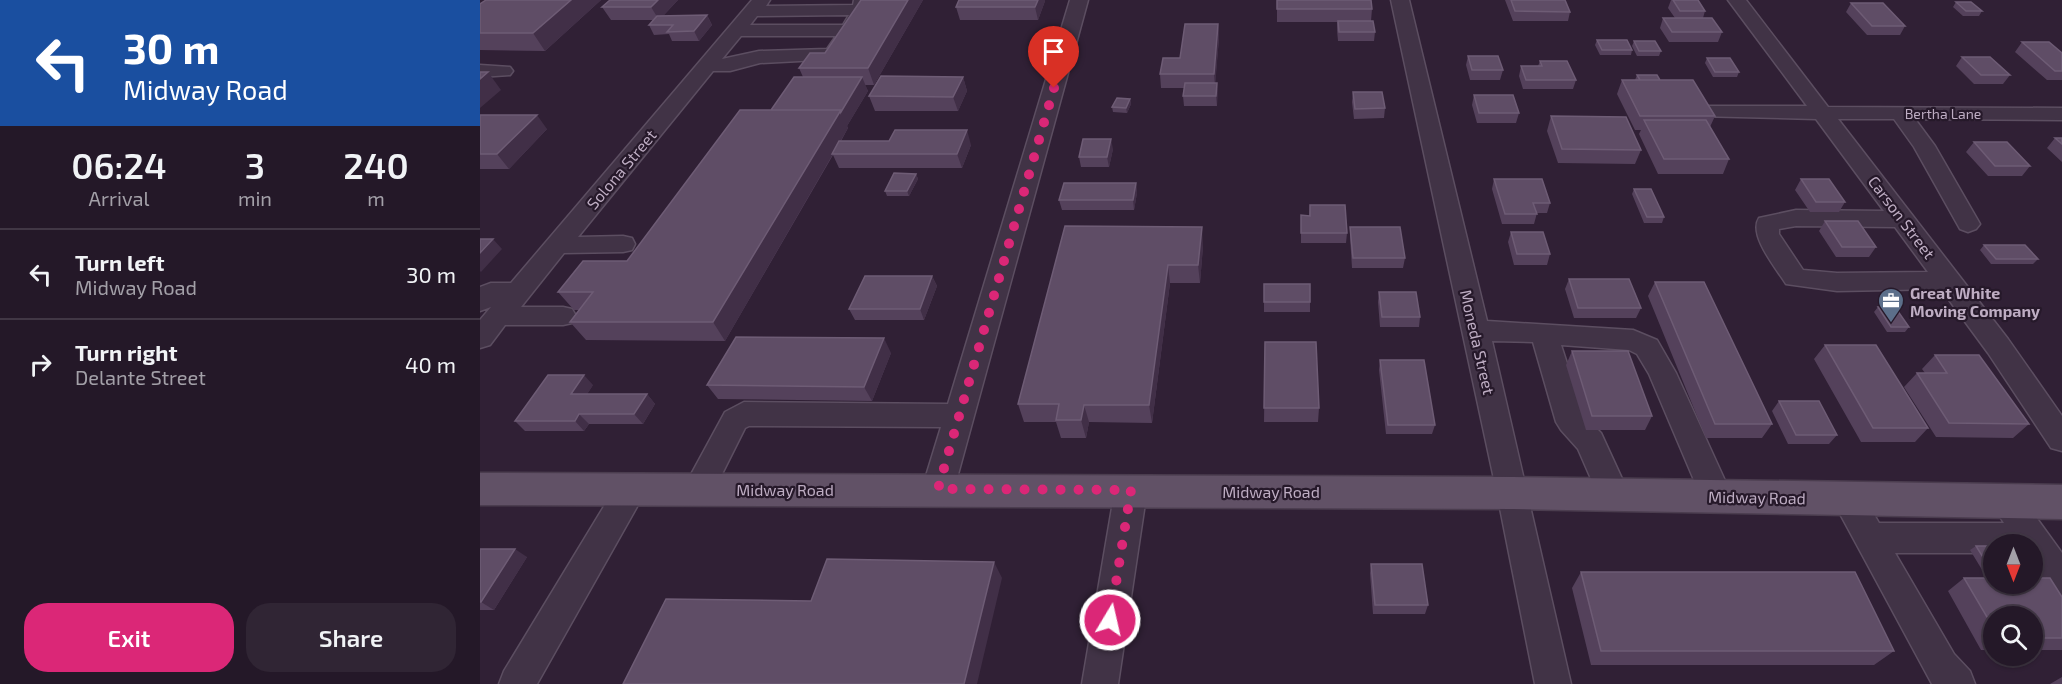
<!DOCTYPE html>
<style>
body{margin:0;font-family:"Exo 2",sans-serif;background:#302534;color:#f1f3f6;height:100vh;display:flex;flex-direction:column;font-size:22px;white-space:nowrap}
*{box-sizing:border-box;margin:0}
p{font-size:20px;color:#a3a0a8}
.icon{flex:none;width:33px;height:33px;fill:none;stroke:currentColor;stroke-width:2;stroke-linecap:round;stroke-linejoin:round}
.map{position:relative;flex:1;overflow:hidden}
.details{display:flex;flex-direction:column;background:#241828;width:480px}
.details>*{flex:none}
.top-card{background:#1a4fa0;color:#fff;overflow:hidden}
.needle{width:39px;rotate:180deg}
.buttons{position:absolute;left:1503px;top:534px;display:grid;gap:12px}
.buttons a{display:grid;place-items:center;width:60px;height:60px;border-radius:50%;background:#241828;box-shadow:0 2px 4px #0004,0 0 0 2px #413745;font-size:30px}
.pin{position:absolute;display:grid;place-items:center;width:51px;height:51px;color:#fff;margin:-62px -26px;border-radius:50% 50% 50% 0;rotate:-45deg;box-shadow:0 0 6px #0007}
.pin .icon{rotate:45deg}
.me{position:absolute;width:66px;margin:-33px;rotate:9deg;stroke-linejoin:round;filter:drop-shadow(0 0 4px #0008)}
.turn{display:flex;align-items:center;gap:21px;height:126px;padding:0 24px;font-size:27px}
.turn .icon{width:78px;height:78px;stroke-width:2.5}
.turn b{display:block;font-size:42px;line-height:51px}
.eta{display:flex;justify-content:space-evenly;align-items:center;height:102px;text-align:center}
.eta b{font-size:36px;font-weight:600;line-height:42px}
.primary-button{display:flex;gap:12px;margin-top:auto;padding:12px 24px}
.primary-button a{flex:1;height:69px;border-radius:24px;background:#db2777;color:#fff;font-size:24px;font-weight:600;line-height:69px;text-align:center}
.primary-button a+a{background:#302534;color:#f1f3f6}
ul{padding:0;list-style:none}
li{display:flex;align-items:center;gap:18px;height:90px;padding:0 24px;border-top:2px solid #413745}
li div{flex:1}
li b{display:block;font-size:22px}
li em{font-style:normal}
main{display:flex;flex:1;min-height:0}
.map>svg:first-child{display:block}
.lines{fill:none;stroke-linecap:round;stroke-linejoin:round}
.minor-casing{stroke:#5c4e61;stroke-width:3}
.major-casing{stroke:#4b3d4f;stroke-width:3}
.minor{fill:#413346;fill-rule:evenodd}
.major{fill:#615166;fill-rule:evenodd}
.wall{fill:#54415b}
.shaded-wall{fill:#412f47}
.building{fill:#5f4d66;stroke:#6e5c75;stroke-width:1.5}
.route{stroke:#db2777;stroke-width:10;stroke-dasharray:0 18}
.labels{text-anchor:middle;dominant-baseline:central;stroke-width:4.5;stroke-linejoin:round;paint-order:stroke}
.far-street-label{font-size:14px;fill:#beadc3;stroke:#26192a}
.street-label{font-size:16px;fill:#beadc3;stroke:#26192a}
.poi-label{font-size:16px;font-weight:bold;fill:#beadc3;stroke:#26192a;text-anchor:start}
</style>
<main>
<section class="details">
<div class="top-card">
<div class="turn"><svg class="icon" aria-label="left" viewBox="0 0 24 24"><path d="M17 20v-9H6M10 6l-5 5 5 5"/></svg><div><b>30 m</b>Midway Road</div></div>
</div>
<div class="eta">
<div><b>06:24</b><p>Arrival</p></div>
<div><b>3</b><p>min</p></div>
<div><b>240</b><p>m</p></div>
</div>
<ul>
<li><svg class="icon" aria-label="left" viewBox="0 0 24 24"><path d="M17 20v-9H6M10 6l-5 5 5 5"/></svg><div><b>Turn left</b><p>Midway Road</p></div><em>30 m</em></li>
<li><svg class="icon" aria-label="right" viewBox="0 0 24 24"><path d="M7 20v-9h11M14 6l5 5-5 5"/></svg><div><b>Turn right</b><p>Delante Street</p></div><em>40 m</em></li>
</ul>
<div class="primary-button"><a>Exit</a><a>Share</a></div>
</section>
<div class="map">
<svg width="1582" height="684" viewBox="0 0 1582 684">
<rect width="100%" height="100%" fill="#302035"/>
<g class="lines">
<defs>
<path id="minor" d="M272,0H290L286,6L373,5L374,0H392C389,13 369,52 358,59L280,63L250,71H233L98,237L143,236L152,238L155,244L152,250L143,252L84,253L41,307H83L92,309L96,316L92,323L83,325H25L10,345L0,348V320L11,307L0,311V287L11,283H31ZM369,15L363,25H270L277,16ZM261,36H356L347,49L279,51L242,59Z
M590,0H608L474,489L469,498L458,502L447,498L442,489L461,427L269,426L265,428L230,498L219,502L208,498L203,489L208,480L245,412L264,402L468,404Z
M911,0H929L1007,321L1153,330L1177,340L1196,373L1252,496L1247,506L1236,510L1225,506L1169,374L1157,354L1149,350L1081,345L1104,416L1121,433L1149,494L1144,504L1133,507L1122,504L1098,449L1081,430L1076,422L1053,342L1012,341L1091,684H1055L1017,493Z
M1248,0H1266L1348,107L1582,108V120L1435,119L1455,146L1500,224L1496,229L1488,232L1480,229L1434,147L1414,119H1358L1528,339L1582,416V451L1571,448L1508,353L1461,289L1357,291L1306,284C1296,268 1268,235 1279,218L1316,210L1404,211L1336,119L1216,116L1213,112L1216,108L1223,106H1327ZM1316,226L1415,227L1448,272L1357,273L1323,270L1299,234V229Z
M0,65L30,67L33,71L30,75L0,77Z
M151,476L162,480L167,489L57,684H19L24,671L140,480Z
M651,477L662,481L667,490L638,684H602L635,490L640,481Z
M1368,485L1379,489L1399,523H1524L1510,501L1515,491L1526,487L1537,491L1582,553V597L1570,592L1552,566V544H1514V553H1415L1474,654L1490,671L1495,684H1452L1352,499L1357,489Z"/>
<path id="major" d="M0,473L1033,477L1582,485V519L1033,509L0,505Z"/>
</defs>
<use href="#minor" class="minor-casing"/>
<use href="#major" class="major-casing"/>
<use href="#minor" class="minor"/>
<use href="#major" class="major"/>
</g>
<path class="wall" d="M6,0H121L65,51L0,50V4Z
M130,0H198L183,16L227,15L232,25L219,41H192L189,34L174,35L169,25L173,20H131L122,7Z
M381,0H443L394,85H385L388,91L367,126L368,128L361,141L491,145L482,168H359L353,155L245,341L106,340L90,322L99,310H94L78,292L147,261L323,77L319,68L345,53Z
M797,0L892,9L891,21L895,32L894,41H858L857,30V22H797Z
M1025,0H1085L1090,12L1088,21H1033Z
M1191,0H1218L1225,11L1223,18L1242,32L1238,42H1189L1180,28L1183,18H1195L1188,8Z
M565,1L558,20H480L476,7Z
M1476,2L1502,11L1499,16H1483L1473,7Z
M1371,3L1425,26L1420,35H1387L1366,12Z
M738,24L739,38L735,83H737V106H704L703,96L704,88H681L680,74L700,58Z
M1117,40L1152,50L1151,55H1120L1115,45Z
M1154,41L1181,51L1179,56H1157L1152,46Z
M1542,42L1582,53V80H1567L1535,52Z
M988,56L1023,70L1020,80H990L986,65Z
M1482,57L1530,75L1523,84H1494L1476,66Z
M1227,58L1259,72L1257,77H1233L1225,63Z
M1060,61L1096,80L1093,89H1043L1039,76L1041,66H1058Z
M1157,75L1180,80L1235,116L1230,127L1249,159L1243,174H1178L1159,134L1161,130H1155L1137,94L1142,80H1155Z
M483,77L487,91L478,111H395L389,96Z
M873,92L905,108L904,118L874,119L872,102Z
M994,95L1039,113L1036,123H997L992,105Z
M650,99L651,104L647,113L633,112L632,107Z
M0,115L67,129L29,169H0Z
M1071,116L1161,150L1155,164L1078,163L1067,131Z
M1575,138H1582V162L1567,148Z
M1494,142L1550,166L1542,176H1508L1486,152Z
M633,149L629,167H601L599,157Z
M436,174L438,179L429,196H407L405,191Z
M1014,179L1070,203L1067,213H1057L1054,224H1022L1012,189Z
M1321,179L1365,202L1359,212H1330L1315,190Z
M656,183L657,193L654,210H582L579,200Z
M1154,189L1184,217L1182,223H1164L1152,194Z
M830,205L867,233L866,243H821V215L829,216Z
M1345,221L1396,247L1389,257H1356L1339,231Z
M585,226L723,246L720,283H690L672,423L609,422L606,438H581L576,422H544L538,404Z
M870,227L925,258L923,268H872L870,237Z
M1031,232L1070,254L1067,265H1034L1028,242Z
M1504,245L1558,259L1553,264H1511L1500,250Z
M452,276L457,286L444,320H375L369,309Z
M1089,279L1161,308L1156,318H1094L1085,289Z
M1175,282L1292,424L1282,438H1226L1168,296Z
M784,284L830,302V312H784Z
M899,292L940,317L939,327H900L898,302Z
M1398,307L1429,327L1425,332H1407L1394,312Z
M785,342L839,408L838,422H784Z
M1345,345L1448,428L1435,442H1381L1334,359Z
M1092,351L1172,416L1165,430H1106L1086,365Z
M411,353L392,401L238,399L227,385Z
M1455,355L1549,424L1533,438L1456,437L1424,387L1437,373H1445L1442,369Z
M900,360L955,425L952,434H906L899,370Z
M113,385L107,394H167L175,404L163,424H109L104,431H45L35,421Z
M1299,401L1357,435L1349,444H1308L1292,411Z
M1496,546H1514V584L1582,597V650H1552V616H1514V650H1501L1468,591L1484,578H1507L1490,550Z
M0,549L47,557L14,610H0Z
M891,564L948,605L945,614H893L890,573Z
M1101,572L1414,651L1394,665H1111L1092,588Z
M1582,677V684H1570Z"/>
<path class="shaded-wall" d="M91,0H121L65,51L53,33Z
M178,0H198L179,20L171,7Z
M428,0H443L394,85L388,68Z
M558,0H565V1L558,20L555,7Z
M227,15L232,25L219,41L214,31Z
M738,24L739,38L735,88L734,74Z
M8,72L21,90L0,108V79Z
M382,77L388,91L367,126L368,128L245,341L233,322L361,110Z
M483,77L487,91L478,111L473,97Z
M737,83L738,92L737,106L736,96Z
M650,99L651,104L647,113L646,108Z
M57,115L67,129L29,169L17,154Z
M487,130L491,145L482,168L477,154Z
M631,139L633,149L629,167L627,157Z
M436,174L438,179L429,196L427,191Z
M656,183L657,193L654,210L653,200Z
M722,227L723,246L720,283L718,265Z
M13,239L22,249L1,272L0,271V253Z
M688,265L690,283L672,423L669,405Z
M452,276L457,286L444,320L440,309Z
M404,338L411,353L392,401L384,387Z
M104,375L113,385L101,404L91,394Z
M167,394L175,404L163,424L154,414Z
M604,405L609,422L606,438L601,420Z
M99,414L109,424L104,431L95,421Z
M35,549L47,557L14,610L1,602Z
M514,562L522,578L497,684H484Z"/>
<path class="building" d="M6,0H91L53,33H0V4Z
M130,0H178L171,7H122Z
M381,0H428L388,68H319L330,53H345Z
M479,0H558L555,7H476Z
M797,0H891L892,9H797Z
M1031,0H1085L1090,12L1035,11Z
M1193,0H1218L1225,11H1200Z
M1476,2H1491L1502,11H1486Z
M1371,3H1403L1425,26H1392Z
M227,15L214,31L187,32L193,25H169L177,16Z
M1183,18H1232L1242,32H1192Z
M858,21H893L895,32H859Z
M705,24H738L734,74H680L683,58H700Z
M1117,40H1147L1152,50H1122Z
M1154,41H1175L1181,51H1159Z
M1542,42H1569L1582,53V71H1575Z
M988,56H1018L1023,70H992Z
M1482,57H1510L1530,75H1501Z
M1227,58H1250L1259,72H1235Z
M1060,61H1087L1096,80H1046L1041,66H1062Z
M0,72H8L0,79Z
M1157,75H1177L1180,80H1160Z
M401,76L483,77L473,97L389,96Z
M314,77H382L361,112V110H291Z
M1142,80H1213L1235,116H1160Z
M705,83H737L736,96H703Z
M873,92H902L905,108L875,109Z
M994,95H1033L1039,113H999Z
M637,98L650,99L646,108L632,107Z
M260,110H361L233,322H90L113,292H78L103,261H147Z
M0,115H57L17,154H0Z
M1071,116L1146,117L1161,150L1082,149Z
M1164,120H1226L1249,159H1184Z
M415,130H487L477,154H352L359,141H409Z
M1575,138H1582V144Z
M603,139H631L627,157H599Z
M1494,142H1527L1550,166H1515Z
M414,173L436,174L427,191H405Z
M1014,179H1062L1070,203H1053L1057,214H1025Z
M1321,179H1349L1365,202H1336Z
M584,183H656L653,200H579Z
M1154,189H1171L1184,217H1167Z
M830,205H865L867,233H821V215L830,216Z
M1345,221H1378L1396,247H1362Z
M585,226L722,227L718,265H688L669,405H604L601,420H576L579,404H538Z
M870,227H920L925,258H873Z
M1031,232H1063L1070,254H1037Z
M0,239H13L0,253Z
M1504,245H1545L1558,259H1516Z
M385,276H452L440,309H369Z
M1089,279H1149L1161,308H1098Z
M1175,282H1224L1292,424H1235Z
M784,284H830V302H784Z
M899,292H936L940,317H902Z
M1398,307H1415L1429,327H1411Z
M256,337L404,338L384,387L227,385Z
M785,342H836L839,408H784Z
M1345,345H1396L1448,428H1393Z
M1092,351H1148L1172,416H1112Z
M1455,355H1499L1549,424L1469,423L1437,373H1467Z
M900,360H944L955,425H908Z
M68,375H104L91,394H167L154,414H99L95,421H35Z
M1299,401H1339L1357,435H1316Z
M1496,546H1514V575Z
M0,549H35L1,602H0Z
M347,559L514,562L484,684H143L186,599L331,601Z
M891,564H942L948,605H895Z
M1101,572H1375L1414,651H1121Z
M1484,578H1514V584H1552V578H1570L1582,597V638H1552V616H1514V629Z"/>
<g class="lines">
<path class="route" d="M574,88L458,489L651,490L630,620"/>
</g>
<defs>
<symbol id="office-pin" viewBox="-11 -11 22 30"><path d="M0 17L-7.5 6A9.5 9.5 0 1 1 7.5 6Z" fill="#5c6f8a" stroke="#26192a"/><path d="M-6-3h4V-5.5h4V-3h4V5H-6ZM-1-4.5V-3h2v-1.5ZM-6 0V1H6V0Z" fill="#fff"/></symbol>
</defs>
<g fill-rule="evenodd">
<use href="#office-pin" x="1396" y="286" width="30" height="40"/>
</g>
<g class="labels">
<g class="far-street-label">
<text x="1463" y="113">Bertha Lane</text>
</g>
<g class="street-label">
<text transform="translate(141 169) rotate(-50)">Solona Street</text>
<text transform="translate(1422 217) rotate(53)">Carson Street</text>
<text transform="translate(998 342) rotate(77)">Moneda Street</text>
<text x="305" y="489">Midway Road</text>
<text x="791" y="491">Midway Road</text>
<text transform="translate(1277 497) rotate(1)">Midway Road</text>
</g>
<g class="poi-label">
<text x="1430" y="292">Great White<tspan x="1430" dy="18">Moving Company</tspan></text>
</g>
</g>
</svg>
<div class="buttons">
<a><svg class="needle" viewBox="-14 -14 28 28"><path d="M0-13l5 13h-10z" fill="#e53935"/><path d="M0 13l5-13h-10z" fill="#a3a0a8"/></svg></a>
<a><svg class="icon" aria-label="search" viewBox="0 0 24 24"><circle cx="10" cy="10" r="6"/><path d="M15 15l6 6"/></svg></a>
</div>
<div class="pin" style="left:574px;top:88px;background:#d93025"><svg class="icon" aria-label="arrive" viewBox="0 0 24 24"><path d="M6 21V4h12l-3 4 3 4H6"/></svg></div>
<svg class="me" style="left:630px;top:620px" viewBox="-20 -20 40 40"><circle r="17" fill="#db2777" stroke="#fff" stroke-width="3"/><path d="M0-11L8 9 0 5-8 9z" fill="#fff"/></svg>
</div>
</main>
